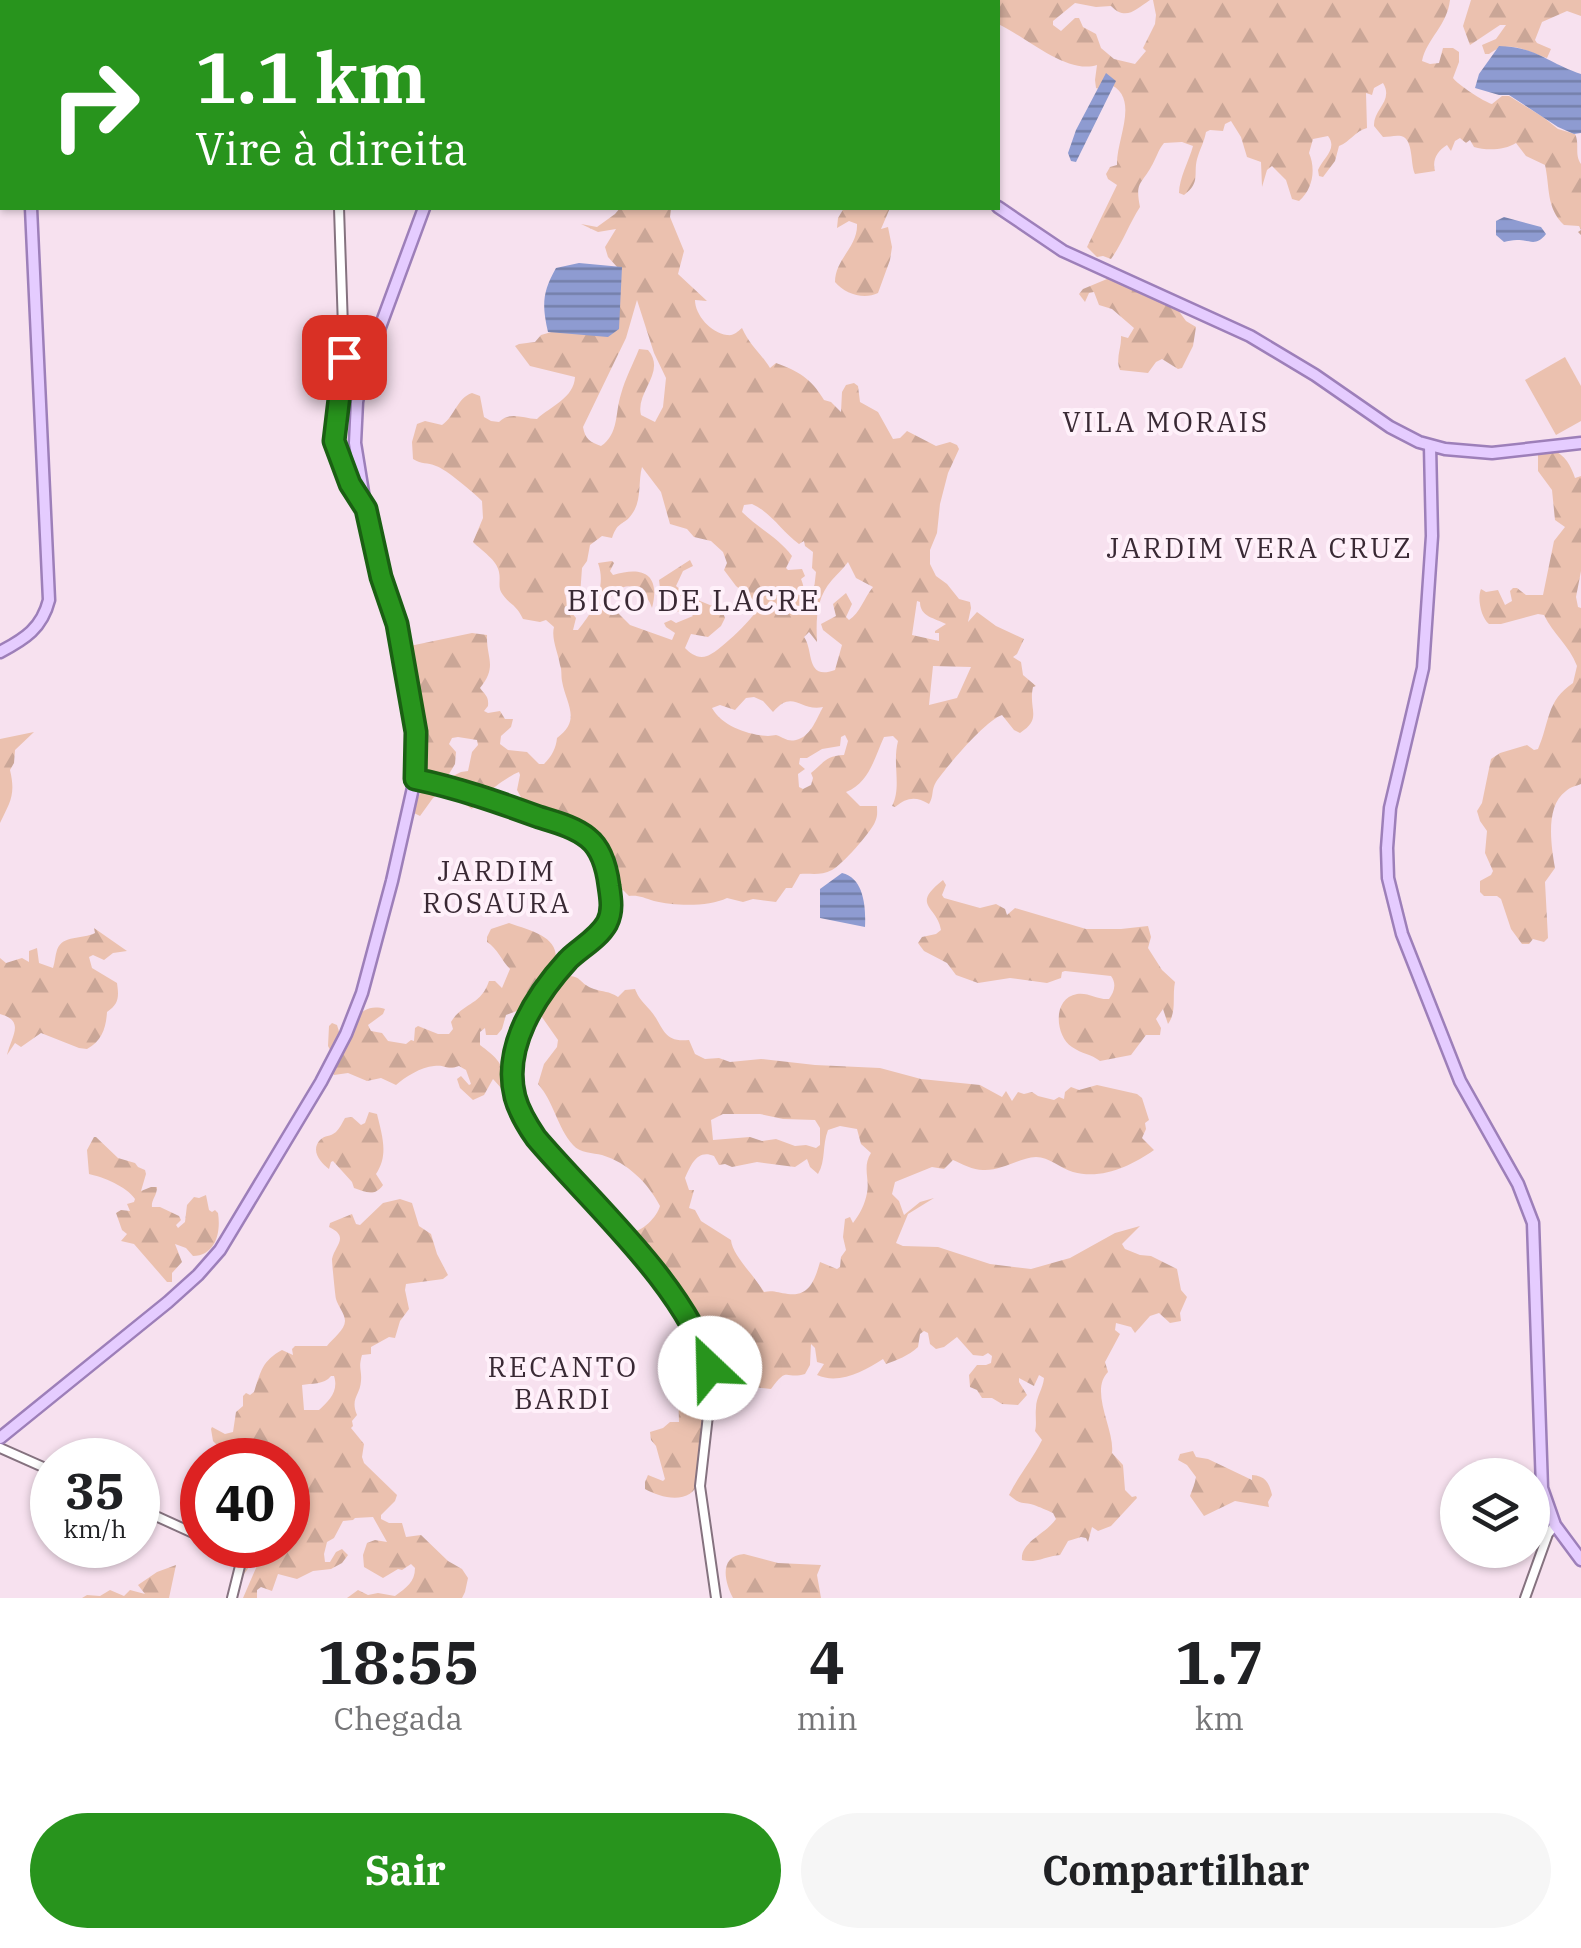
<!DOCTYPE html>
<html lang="pt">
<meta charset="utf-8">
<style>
body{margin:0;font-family:"IBM Plex Serif",serif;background:#f6f6f6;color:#202124;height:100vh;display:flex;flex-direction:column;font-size:38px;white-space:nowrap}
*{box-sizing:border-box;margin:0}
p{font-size:32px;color:#757577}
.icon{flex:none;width:55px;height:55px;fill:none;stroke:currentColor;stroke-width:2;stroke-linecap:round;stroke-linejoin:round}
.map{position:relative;height:1598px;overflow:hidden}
.details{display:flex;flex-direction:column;background:#fff;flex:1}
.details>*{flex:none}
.banner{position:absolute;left:0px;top:0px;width:1000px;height:210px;box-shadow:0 2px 8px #0004;background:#28941d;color:#fff;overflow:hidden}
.buttons{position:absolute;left:1440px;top:1458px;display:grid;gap:20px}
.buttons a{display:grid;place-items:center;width:110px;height:110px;border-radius:50%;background:#fff;box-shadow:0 2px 8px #0004;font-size:50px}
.speed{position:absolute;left:30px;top:1438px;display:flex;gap:20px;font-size:50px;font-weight:700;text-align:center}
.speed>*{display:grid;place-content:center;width:130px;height:130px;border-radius:50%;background:#fff;box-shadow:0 2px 8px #0004;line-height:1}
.speed small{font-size:25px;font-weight:400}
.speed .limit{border:15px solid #d22;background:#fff;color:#111}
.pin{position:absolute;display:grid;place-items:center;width:85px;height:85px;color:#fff;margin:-42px;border-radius:20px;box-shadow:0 5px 15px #0006}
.me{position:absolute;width:110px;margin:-55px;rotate:336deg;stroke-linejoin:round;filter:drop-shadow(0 0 8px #0008)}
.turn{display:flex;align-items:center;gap:35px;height:210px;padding:0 30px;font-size:45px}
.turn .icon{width:130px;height:130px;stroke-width:2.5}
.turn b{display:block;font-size:70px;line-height:85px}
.eta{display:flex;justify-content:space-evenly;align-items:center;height:170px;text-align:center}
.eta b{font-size:60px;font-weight:700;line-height:70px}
.button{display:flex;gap:20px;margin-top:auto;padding:20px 30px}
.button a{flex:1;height:115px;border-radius:60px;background:#28941d;color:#fff;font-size:40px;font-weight:700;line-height:115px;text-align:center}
.button a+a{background:#f6f6f6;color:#202124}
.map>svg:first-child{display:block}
.forest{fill:url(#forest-firs);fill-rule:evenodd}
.pitch{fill:#ebc1af}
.water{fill:url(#water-rules)}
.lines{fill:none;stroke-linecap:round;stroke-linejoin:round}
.minor-casing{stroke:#85727f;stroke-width:12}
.major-casing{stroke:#9d7fb9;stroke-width:15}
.minor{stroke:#fff;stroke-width:8}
.major{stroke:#e5ccff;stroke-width:10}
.route-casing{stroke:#1a6013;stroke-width:25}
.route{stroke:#28941d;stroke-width:18}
.labels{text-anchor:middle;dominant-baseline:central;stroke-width:8;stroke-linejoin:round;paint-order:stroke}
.neighbourhood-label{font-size:28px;letter-spacing:2.5px;fill:#392934;stroke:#fff1fa}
.quarter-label{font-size:30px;letter-spacing:2.5px;fill:#392934;stroke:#fff1fa}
</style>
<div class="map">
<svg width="1581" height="1598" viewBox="0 0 1581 1598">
<defs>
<pattern id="forest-firs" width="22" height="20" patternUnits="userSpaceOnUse" patternTransform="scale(2.5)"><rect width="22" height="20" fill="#ebc1af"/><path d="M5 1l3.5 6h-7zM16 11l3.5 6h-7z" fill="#caa697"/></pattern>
<pattern id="water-rules" width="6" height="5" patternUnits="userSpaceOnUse" patternTransform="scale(2.5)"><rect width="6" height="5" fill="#8e9bd1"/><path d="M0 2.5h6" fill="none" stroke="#757faa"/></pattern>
</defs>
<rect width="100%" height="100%" fill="#f7e1ef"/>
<path class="forest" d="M955,0H1150C1135,10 1126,21 1111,6L1096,7L1075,3L1053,21V25L1061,31L1075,18H1079L1083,27L1096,34L1101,48L1114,59L1135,64L1146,51L1143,48L1155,24L1156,15L1153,0H1450C1447,26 1427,38 1422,61L1430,64L1439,63L1443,48H1453L1459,52V62L1453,78C1457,84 1484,102 1492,104L1502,96H1509L1543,117L1558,129L1575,134C1580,144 1574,154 1581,164V235L1578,232L1581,230L1579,226L1564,225C1546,208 1550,187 1545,165L1526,156L1516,143C1505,150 1487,151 1474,147L1470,140L1466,143L1460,138L1455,141L1451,151L1447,145C1437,151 1432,160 1435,171L1415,174C1410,164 1414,139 1401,136C1395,135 1389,137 1383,137L1374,126C1373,109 1394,101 1383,83L1374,88L1372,95L1366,93L1367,128C1355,131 1350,142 1339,146L1335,161L1323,177L1319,176L1318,170C1323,158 1338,149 1328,136L1313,139L1309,153C1316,169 1313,189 1299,201L1292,199L1286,180L1272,166L1267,170L1262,187L1261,162L1247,157L1241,137L1231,121L1225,124L1223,131L1210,130L1206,132C1204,142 1201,147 1198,156C1192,173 1202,182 1184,195L1179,193C1179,178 1189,161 1193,146L1182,142L1164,143C1158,150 1156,159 1151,167C1141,185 1135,182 1140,207C1129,224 1123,242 1111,259L1103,256L1097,257L1087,247L1117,185L1108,179L1106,174L1110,167L1117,165C1116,138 1142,96 1107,83L1099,89L1096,88L1095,80L1097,65C1067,75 1025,36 998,24V2H956Z
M1471,0H1581V16L1567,11L1542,22L1535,40L1537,43L1551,49L1547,58C1526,51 1509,39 1489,54H1485L1482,45L1496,39L1506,25H1500L1470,45L1463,26Z
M620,208H671L670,217L684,251L678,274L707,301L695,300C695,315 711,333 727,335C734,336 737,332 742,328C750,346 760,352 770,368L776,363C798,371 811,378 824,400L831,402L841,412L842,392L846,385L854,383L858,386L860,402L878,412L893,439L900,438L907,431L936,446L950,442L957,445L959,449L948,473L940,504L937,533L930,550V564L936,576L947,584L959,599L970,602L971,608L968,622L977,612L996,626L1024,639L1017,654L1013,657L1021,662L1023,675L1036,686L1033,687C1028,710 1043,718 1020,733L1014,730L1002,715C986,720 947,766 936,782C931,790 934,796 929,804C916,796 907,797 895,807L892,806C902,787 892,764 898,741L893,736L884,737C874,759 869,783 846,792L860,806H877C877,812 878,815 875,822C871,832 842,865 832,870C821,876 811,873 800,874L792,888H786L776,902L753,899L743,902L727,898C709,907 674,906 654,901C644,898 639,895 629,896L623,890L618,893C587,872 606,836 558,821C548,817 537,820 526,818L523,801L517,790L520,775L519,772C506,777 479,798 472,809L452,795L439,793L433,798L420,816L414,813V805L428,779L419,770L418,738L422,730C408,709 390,670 405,647L472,633L487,635C486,658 498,666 480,688C485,695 489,696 488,706L484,711L488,713L500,711L505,719H513L511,727L501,736L500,744L508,750L527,752L539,764H544C552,756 556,748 557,738C582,720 566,704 562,681C561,675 562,670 560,665C558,652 551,639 554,627L546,620L540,622L523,619C516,604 510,605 503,595C497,588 501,581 499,572C497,560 482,551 473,542L483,518L482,501C474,493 446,469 436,466C427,462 422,465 413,459L412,442L417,424L425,421L442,425C455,416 457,398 472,393L480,396L484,417L491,421L499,422C510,411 522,418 537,419C551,406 574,398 575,377L530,366L515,346L519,344L535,342L541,335L565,328L618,268L608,257L605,247L616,229L598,232L581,224L597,227L615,214ZM637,300L654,353L666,378L663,407L655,422L641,415C635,392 667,372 648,350L639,349C633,364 625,379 621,394C615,412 619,434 601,446C590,442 585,439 583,427L626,338ZM642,467L661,492L670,524L687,529L694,537L711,541L723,552L727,563L724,570L736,586L757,603C757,606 757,609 756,611C752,620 716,654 707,656C698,659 691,654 685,648L691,634L708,637L721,626L725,618L722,610L688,596L676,586L683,571L693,566L690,560L659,580L660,588L672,599L678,612L690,613L693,616L676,623L671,620L664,623L666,627L675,633L672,640L630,625L614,609L605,607L606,604C610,599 613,593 618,590C632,579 648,594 652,608C661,573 642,566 613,575L610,571L614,563L612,561L598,563C607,587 593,612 578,630H573L576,618L568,608L565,593L569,590L576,603L580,596L582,568L587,561L590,545L602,536L612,538C618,520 624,526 632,514C642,501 638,481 642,467ZM752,504C772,513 782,532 799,544L804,541L805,546L813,552L812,568L816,572L813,598L807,599C804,594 804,585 801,579L805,576L802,569L788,570L786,568L792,556C778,537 759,529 742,512L744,505ZM848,562L856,578L873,587C864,598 860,613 849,620L846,617L852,604L846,593L833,604L836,616L821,624L823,630L842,645L835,670C805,681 814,650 804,637L809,632L817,642C816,619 816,598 832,580C837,574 843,569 848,562ZM917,601L920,602C920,617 935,618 946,624L935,631V633H939V641L912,635ZM933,666L971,667L957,698L929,705ZM754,697L763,701L773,712C793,688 800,712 823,707C817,718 811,735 799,739C788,743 785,738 776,735C774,735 771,736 768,736C748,735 722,726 712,708L720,705L735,710L746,698ZM845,735L848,741L844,755C825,756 825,762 811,773L813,778L811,785L803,789L799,787L798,774L805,769L799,764L800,758H807L822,749L840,746L841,737ZM458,737L477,740L478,745L472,752L468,771L461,772L443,781L439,780V775L449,774L455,764L456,752L449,744L452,738Z
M844,208H881V210L890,208L881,229L888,227L892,247L890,260L878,293C864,300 845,294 835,282C835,259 858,247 857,224L849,221L837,228L838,218Z
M1107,279L1123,280L1136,292L1178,310L1186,321L1196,327L1193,346L1182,368L1178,369L1162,359L1156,362L1148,373L1120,370C1115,359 1122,347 1121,336L1128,338L1134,328L1112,309L1099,305L1094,292L1089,293L1085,302L1079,294L1083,289Z
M1552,450C1565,454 1571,466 1575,478L1581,476V571L1576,597L1578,607L1581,608V784C1576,786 1570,787 1566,791C1545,806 1551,845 1555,868L1545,882L1548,938L1544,942L1533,939L1529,944H1522L1511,929L1501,899L1497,896H1484L1480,892V881L1491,875L1493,871L1485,853L1487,831L1480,821L1477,811L1482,803L1491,759L1500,753L1527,745L1534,750L1538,749C1550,722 1546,701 1573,683L1577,666C1569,645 1553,634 1544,615L1538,614L1501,624H1489C1481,618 1477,598 1481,589L1486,592L1498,590L1505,605L1512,601L1510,591L1513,588H1517L1526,595H1543L1554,541L1565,527L1555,520L1552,490L1538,471V455L1541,451Z
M34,732L15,750L14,763L10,770C16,795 10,802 0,823V739Z
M943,880L946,885L942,895L944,898L980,908L996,904L1005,909L1007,915L1015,908L1086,929H1121L1148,926L1151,937L1148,948L1162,970L1175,982C1172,997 1177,1012 1168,1024L1163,1009L1156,1019L1161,1028L1160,1035H1146L1131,1055L1100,1061C1091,1054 1082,1054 1072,1047C1055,1036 1052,998 1077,994C1088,992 1098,1000 1109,999C1114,992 1117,984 1111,976L1065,971L1062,972L1061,978L1047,983L1010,978L978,983L956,975L947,963L924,951L918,943L922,937L936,934L941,930C937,905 910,906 943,880Z
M509,923C537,933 567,938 552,975L556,978C584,972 575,982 594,989C603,992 609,991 618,997L625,990L635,989C639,999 643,1002 650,1010C664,1026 662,1043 689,1040L695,1054L705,1059L719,1058L730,1062L761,1059L815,1065L880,1068L921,1079L980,1085L1002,1097L1006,1091L1012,1101L1018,1092L1024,1094L1032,1092L1038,1096L1054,1100L1059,1097L1064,1099L1065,1092L1071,1087L1079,1090L1097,1085L1137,1094L1142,1098L1149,1120L1145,1123L1146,1129L1142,1138L1154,1150C1131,1166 1102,1180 1073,1172C1060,1168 1049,1157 1036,1157C1018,1158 1002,1171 983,1170C973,1170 962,1164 953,1160L944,1169L932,1167L895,1182L892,1194L899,1201L904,1215L920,1202L934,1198L908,1214L896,1243L903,1246L938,1247L990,1264L1031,1269L1070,1258L1115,1233L1140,1226L1122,1244L1125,1249L1140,1255L1151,1256L1177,1269L1181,1290L1187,1297L1180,1313L1181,1321L1170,1323L1159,1313L1150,1316L1135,1333L1131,1327L1116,1323L1115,1330L1120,1334L1105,1362L1108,1372C1089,1391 1115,1430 1112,1453L1123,1465L1125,1490L1132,1497L1136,1496L1137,1498L1111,1526L1098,1531L1092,1527L1088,1542L1086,1538L1081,1537L1068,1541L1060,1555C1047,1556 1034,1564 1022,1560C1020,1542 1046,1534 1056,1519L1053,1513C1047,1510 1039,1507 1034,1505C1021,1501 1022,1506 1009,1495C1019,1475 1032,1460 1042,1440L1035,1431C1037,1423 1035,1416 1036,1408C1036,1397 1043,1389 1044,1378L1039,1375L1034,1386L1019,1378V1382L1027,1395L1018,1405L1002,1404L992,1398H982L977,1390L970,1387L969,1375L977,1365H986L991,1363L992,1356L988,1353L983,1356L973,1355L957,1337L944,1347L936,1349L930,1344L928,1333L924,1331L920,1334L918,1347C908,1356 897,1360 886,1364L883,1359C864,1371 839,1385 817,1375L824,1364L817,1362L815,1348L811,1344L810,1365L805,1374C785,1380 788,1365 771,1389L744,1386L728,1391L710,1385C708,1401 704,1416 702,1432C699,1447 702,1465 699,1480C693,1505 662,1499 645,1489V1482L648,1475L663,1481L665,1479L656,1446L651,1440L650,1432L663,1428L670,1422H679L678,1388L675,1380L696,1368L701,1362L700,1353L690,1328L680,1312L652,1275V1266L634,1244L630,1235L631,1232C642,1232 657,1217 660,1206C648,1183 628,1163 602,1155C593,1153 580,1153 573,1145C557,1127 554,1102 538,1084L544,1064L557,1047L558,1040L537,1010L529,992L522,1009L506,1015L502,1029L497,1035H486L485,1028L480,1032V1045C497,1058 507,1065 502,1089L493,1079L484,1095L473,1100L460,1088L457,1079L461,1076L469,1085L471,1084L466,1070L459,1066C446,1071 446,1064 434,1066C421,1067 405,1077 396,1085L381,1078L367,1081L348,1073L334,1075L332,1071L334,1057L328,1046L329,1026L332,1023L337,1025L341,1038C353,1021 362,1002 385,1009L383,1014L368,1025L371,1031L382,1033L388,1041L406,1044L411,1040L414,1041L415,1028L418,1026L438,1034H449L453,1029L451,1022C463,1002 481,1006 489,981H495L502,988L510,969C501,960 498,949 487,942V937L491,929ZM723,1114H760L783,1119L815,1120L820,1128V1145L816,1148L806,1145L795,1146L776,1139L762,1141L750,1137L713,1140L711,1120ZM840,1126L857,1129L861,1144L871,1153C862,1167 870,1179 867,1193C865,1204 860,1214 853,1223L850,1217L845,1219L843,1237L846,1250L841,1257L840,1267L837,1269L820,1262C815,1279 810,1297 788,1294C778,1293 774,1290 764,1292C754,1275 732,1255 731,1240L701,1221L695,1210L689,1208L694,1190H689L685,1178C691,1165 697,1149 714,1156L719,1165L725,1164L732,1167L757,1162L795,1167L807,1159L810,1167L818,1174C826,1161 822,1145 828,1130Z
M94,928L127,951L113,953L104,960L93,955L89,957L92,968L117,983C119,997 119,1004 107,1012C106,1028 102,1041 87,1049L79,1048L41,1033L21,1047L15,1043L7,1055C11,1037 26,1021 0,1014V958L6,963L22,958L29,962V951L37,948L39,963L53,968C55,962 55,956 57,950C63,934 82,940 95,933Z
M369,1112L377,1114C382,1135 389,1155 376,1174L383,1185C375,1197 365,1192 354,1188L352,1182L333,1161L331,1162L329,1169C321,1163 310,1151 320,1140C325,1135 330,1137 336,1132C340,1128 342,1123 345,1118L352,1117L361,1125L365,1123Z
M94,1137H96L118,1158L135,1163L138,1167L145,1170L146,1174L141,1191L151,1187H157C157,1196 151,1200 152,1207H160L179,1216L181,1220L176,1225L178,1228L185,1222L187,1205L194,1197L199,1198L206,1195L209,1210L212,1212L215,1210L218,1213C221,1232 216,1255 193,1256L186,1248L175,1244L182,1262L172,1273V1282H167L134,1244L121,1241L127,1234L122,1230L116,1213L121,1210L130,1211L127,1204L134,1202L135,1199C126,1186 103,1177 89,1174L87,1150Z
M400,1199L412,1203L419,1226L431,1234L437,1254L448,1275L443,1279L406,1284L405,1290L409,1309L400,1321L395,1338L389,1337L371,1347V1354L362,1355C358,1369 362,1369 361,1381C360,1396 350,1398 357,1415L352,1421L353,1426L351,1428L364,1444L362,1457L364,1463L397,1495L395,1501L381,1515V1519L389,1523H402L406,1537L421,1535L448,1561L462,1569L468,1578L465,1592L462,1598H347L358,1590L368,1595L378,1593L395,1596C406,1588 415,1582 415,1568L411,1564L402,1570L398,1569L383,1578L364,1567L363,1555L367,1543L375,1540L387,1542L373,1517L355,1518L353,1520L343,1521L334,1538L327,1542L324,1554L325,1562H330L336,1552L342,1549L348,1555L342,1563L331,1569L313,1571L297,1579L278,1574L272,1591L261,1587L257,1590V1598H243L259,1561L258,1558L255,1559L244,1574L241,1572L237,1561L241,1545H288V1460H241L237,1456L223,1451L213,1441L211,1429L212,1427L225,1434L233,1432L236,1412L243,1406V1396L246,1393L250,1395L254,1392C261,1371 262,1361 282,1350L293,1355L292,1349L295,1346H327C332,1339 345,1330 345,1321C345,1314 338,1306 336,1299C335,1294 332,1263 332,1259C335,1245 350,1237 329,1227L330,1223L352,1214L356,1224L360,1225L383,1203ZM331,1376H334C339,1391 329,1401 319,1410H304L302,1385C311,1383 324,1385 331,1376Z
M1193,1451L1196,1457L1208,1459L1252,1480V1475C1265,1476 1269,1482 1272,1495L1268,1502L1269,1507L1235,1501L1204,1516L1190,1496C1192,1490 1195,1484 1196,1477L1187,1465L1178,1460L1180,1454Z
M744,1554L778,1563L821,1565L817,1575L821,1598H733C724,1581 719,1556 744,1554Z
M176,1565L169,1598H82L87,1595L100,1596L110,1590L124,1596L130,1590L145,1594L138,1585L157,1572Z"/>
<path class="pitch" d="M1565,357L1581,386V421L1556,435L1525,380Z"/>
<path class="water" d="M1499,46C1537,47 1548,63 1581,74V133L1574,134L1558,127L1509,95H1499L1475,88L1479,74Z
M1106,73L1116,81L1076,162L1071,161L1068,153L1076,130Z
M1504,217L1541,227L1546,234C1536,247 1530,240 1517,240C1512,240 1508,241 1504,242L1496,235V221Z
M579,263L622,267L619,329L608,337L548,332C542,305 542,293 556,268Z
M842,873C864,878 866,907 865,927L820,918V889Z"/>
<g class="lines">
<defs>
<path id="minor" d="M11,0L14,2
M339,2V0
M339,208L344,357L334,441L350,484L363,506
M415,779C458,788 498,802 539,817C555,823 575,827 588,838C602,849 606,869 609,886C611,899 613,911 607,923C598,939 580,948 568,960C536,995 502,1047 515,1097C519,1112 527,1125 536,1138L670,1291L705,1352L712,1380L700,1486L716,1598
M0,1448L52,1471
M138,1508L202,1537
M221,1545L235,1551L240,1566L232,1598
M1525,1598L1548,1534L1555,1525"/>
<path id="major" d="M0,28L2,29
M998,207L1063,251L1250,336L1315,375L1390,427L1419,442L1445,449L1492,453L1581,443
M1430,446L1432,536L1423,668L1390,808L1387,848L1388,878L1402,934L1460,1081L1518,1184L1533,1223L1542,1488L1555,1525L1581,1560
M0,652C25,639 42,628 49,600L31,208
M0,1438L168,1302L198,1275L220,1250L321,1082L346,1034L362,993L392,881L415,779L416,732L397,624L381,577L368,523L355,443L357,402L362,376L424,208"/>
</defs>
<use href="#minor" class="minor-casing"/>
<use href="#major" class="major-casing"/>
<use href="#minor" class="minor"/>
<use href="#major" class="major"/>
</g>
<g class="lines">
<defs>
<path id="route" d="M344,357L334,441L350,484L366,509L381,577L397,624L416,732L415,779C458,788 498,802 539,817C555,822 575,827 588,838C602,849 607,870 609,886C611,899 613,911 607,923C598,939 580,948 568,960C536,995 502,1047 515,1097C519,1112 527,1125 536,1138C591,1203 686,1286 710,1368"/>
</defs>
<use href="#route" class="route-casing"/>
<use href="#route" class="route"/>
</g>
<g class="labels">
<g class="neighbourhood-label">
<text x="1166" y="421">VILA MORAIS</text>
<text x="1260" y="547">JARDIM VERA CRUZ</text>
<text x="497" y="870">JARDIM<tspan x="497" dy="32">ROSAURA</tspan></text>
<text x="563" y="1366">RECANTO<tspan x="563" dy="32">BARDI</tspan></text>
</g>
<g class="quarter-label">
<text x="694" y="599">BICO DE LACRE</text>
</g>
</g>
</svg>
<div class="buttons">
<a><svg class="icon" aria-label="layers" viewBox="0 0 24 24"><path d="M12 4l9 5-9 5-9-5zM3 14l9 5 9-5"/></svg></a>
</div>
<div class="speed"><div>35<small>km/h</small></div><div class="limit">40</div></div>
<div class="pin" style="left:344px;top:357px;background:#d93025"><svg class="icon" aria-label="arrive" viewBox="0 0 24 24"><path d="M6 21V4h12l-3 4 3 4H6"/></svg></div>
<svg class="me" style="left:710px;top:1368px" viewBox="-20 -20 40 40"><circle r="19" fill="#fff"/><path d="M0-13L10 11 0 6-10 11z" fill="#28941d"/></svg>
<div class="banner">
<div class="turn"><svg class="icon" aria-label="right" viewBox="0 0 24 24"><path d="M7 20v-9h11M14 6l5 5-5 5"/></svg><div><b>1.1 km</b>Vire à direita</div></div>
</div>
</div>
<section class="details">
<div class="eta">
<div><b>18:55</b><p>Chegada</p></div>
<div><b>4</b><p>min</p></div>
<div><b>1.7</b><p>km</p></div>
</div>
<div class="button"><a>Sair</a><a>Compartilhar</a></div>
</section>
